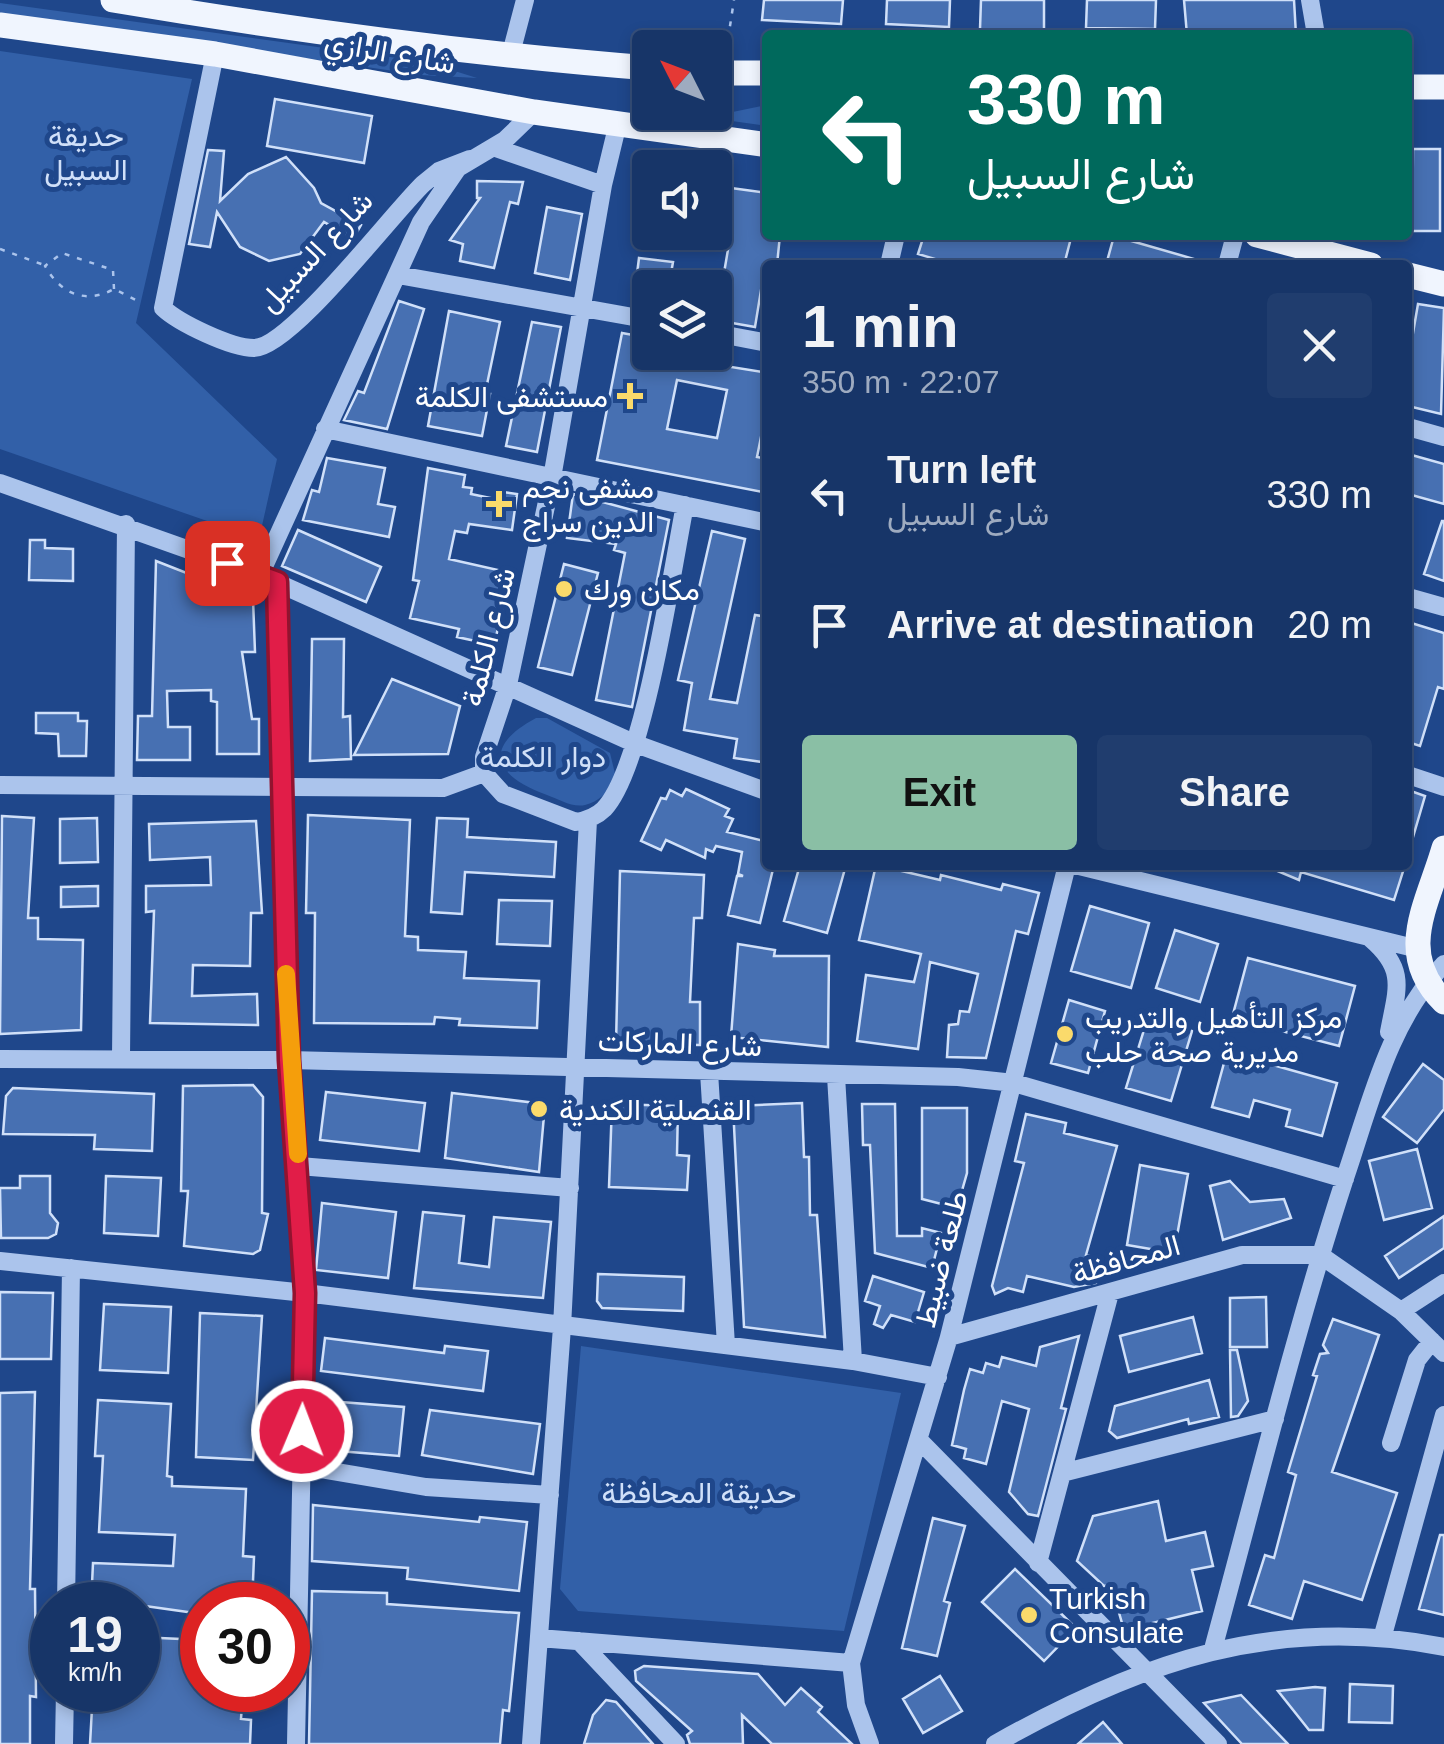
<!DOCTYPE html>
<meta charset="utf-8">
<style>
body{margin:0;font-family:Arial,Vazirmatn,sans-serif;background:#203d6e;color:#f1f3f6;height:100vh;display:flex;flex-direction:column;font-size:38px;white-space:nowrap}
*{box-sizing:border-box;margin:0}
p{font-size:32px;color:#9eabc0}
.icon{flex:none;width:55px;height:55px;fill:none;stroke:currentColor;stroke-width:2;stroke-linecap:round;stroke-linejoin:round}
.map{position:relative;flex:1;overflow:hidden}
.sheet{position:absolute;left:762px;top:260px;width:650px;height:610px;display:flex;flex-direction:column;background:#173568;border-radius:10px;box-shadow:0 5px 15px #0003,0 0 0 2px #36507c}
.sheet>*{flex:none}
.top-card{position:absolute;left:762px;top:30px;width:650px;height:210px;border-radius:10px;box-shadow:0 5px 15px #0003,0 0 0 2px #36507c;background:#00695c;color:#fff;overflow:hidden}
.needle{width:65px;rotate:312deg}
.buttons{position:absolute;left:632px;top:30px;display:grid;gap:20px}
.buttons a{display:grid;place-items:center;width:100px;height:100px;border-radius:10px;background:#173568;box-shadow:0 5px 15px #0003,0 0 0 2px #36507c;font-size:50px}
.speed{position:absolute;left:30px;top:1582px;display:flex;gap:20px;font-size:50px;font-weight:700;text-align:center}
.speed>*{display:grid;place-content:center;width:130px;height:130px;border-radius:50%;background:#173568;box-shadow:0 5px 15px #0003,0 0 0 2px #36507c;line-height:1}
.speed small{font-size:25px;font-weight:400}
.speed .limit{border:15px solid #d22;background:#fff;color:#111}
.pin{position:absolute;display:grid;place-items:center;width:85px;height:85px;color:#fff;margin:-42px;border-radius:20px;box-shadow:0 5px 15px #0006}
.me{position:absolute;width:110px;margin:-55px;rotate:1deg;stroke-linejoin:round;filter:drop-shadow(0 0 8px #0008)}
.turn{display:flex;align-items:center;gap:35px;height:210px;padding:0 40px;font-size:45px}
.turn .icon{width:130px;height:130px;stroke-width:2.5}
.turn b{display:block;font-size:70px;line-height:85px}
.round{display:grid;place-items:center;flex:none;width:105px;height:105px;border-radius:10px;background:#203d6e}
.head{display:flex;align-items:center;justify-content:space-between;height:170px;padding:0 40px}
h1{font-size:60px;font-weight:600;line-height:75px}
.button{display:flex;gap:20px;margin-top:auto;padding:20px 40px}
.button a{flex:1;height:115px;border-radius:10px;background:#8abfa5;color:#111;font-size:40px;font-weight:600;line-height:115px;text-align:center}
.button a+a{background:#203d6e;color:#f1f3f6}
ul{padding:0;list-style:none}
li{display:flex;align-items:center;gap:30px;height:130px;padding:0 40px}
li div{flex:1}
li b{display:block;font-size:38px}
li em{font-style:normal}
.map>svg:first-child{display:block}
.green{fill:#3260a8}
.building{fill:#4770b2;stroke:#d0e0f9;stroke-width:2.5;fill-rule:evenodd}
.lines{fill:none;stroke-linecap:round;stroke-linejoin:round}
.path{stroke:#abc4ec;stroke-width:2.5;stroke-dasharray:5 8;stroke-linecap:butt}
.minor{stroke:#abc4ec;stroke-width:18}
.major{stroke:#f0f5fe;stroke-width:25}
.route-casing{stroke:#92132f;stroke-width:25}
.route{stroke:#e11d48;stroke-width:18}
.slow{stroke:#f59e0b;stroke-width:18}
.poi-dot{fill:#fada6b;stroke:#1f478b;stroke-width:4}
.labels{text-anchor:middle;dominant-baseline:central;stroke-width:10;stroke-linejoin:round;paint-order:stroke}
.street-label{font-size:30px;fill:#fff;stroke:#1f478b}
.park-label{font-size:30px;fill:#d0e0f9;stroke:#1f478b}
.poi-label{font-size:30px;fill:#fff;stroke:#1f478b;text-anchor:start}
</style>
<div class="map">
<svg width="1444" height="1744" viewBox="0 0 1444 1744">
<rect width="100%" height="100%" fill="#1f478b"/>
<path class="green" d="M0,3L426,62L477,78L421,75L0,13Z
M0,51L192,79L136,323L277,459L259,539L0,449Z
M767,105V126L732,121L723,114Z
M536,718H547L610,753L617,782C609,791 598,802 585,805C573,808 558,799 547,795C496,777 480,748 536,718Z
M581,1346L901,1393L844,1631L578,1611L560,1589Z"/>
<path class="building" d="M764,0H843L841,24L762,20Z
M887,0H950L949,27L886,24Z
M981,0H1044V30L980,29Z
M1087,0H1156L1155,29L1086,28Z
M1184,0H1294L1296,35H1187Z
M275,99L372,116L364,163L267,146Z
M1413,149H1440V231H1412Z
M208,150L224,151L220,201L248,174L286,157L314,188L321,203L361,225L353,239L324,222L300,254L269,261L240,247L217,212L210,247L189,244Z
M477,181L523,182L518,204L510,202L494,268L460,261L463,244L450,240L480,198H477Z
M731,188L768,193V235H780L777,265L765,266L755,327L715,320V284L719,272L724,273L732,226L726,225Z
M547,207L582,214L570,280L535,273Z
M924,235H1060L1071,238L1064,265H955L918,254Z
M1114,236L1201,261L1200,265H1106Z
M639,258L673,262L670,279L637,274Z
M399,301L424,309L387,429L344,420L358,391L364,393Z
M1418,304L1444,308L1441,414L1408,406V362Z
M449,311L500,322L485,394H490L482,436L428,426Z
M532,322L561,327L537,452L506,446Z
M622,333L650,338V354L768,373V402L757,457L768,459V493L597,460ZM677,380L727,390L717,438L667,429Z
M1408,454L1444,464V504L1408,494Z
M327,458L385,468L378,504L395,507L389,537L303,520L312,490L319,492Z
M428,468L465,475L463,487L472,488L471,494L495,499L496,491L517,494L512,530L469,524L467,533L455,531L449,559L511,573L494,645L457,637L459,629L410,618L419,581L413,580Z
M573,494L669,520L632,707L596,700L625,553L614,550L616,544L567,538Z
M1442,521H1444V581L1424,574Z
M298,530L381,567L366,602L282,566Z
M712,531L745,539L710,699L737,703L755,615L768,617V727L762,762L734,758L737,739L684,730L692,683L678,680Z
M30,540H45V548L73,549V581L29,580Z
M156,561L253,599L255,652H242L252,719H259V754H217V702L211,701V690L167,691L168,727H190V760H137L138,716H152Z
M564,564L598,573L572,675L538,667Z
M1408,622L1444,633V689L1438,687L1420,746L1408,742Z
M312,639H344L343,717L350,716L351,759L310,761Z
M392,679L460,706L448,754L354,755Z
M36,713H78V721H87L86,756H59L58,734L36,733Z
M686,789L729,809L725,816L733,819L727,832L768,842V865H774L760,923L728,915L737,876H743L738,874L742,852L716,846L713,852L706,849L705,858L666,840L661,850L641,841L661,798L666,799L670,790L682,796Z
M1408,790L1425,796L1411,844L1408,843Z
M308,815L410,820L405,936L418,937V950L466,952L464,978L539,981L537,1028L459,1025L460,1019L435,1017L434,1024L314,1023L315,913H306Z
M2,816L34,818L28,918H38V939L83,940L81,1030L0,1034Z
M97,818L98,862L60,863V819Z
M437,818L468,819L467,837L556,842L554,877L465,872L462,914L431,912Z
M256,821L262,913H251L250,966L193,965L192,996L257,994L258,1025L150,1023L154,911L146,912V886L211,885L210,857L150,860L149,824Z
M800,865H846L827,933L784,921Z
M876,865L940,880L941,875L1001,890L1003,884L1039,893L1028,934L1016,931L986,1058L947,1057L949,1025L958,1024L960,1011L969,1012L978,974L930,962L918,1049L857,1041L866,975L914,982L921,954L859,940Z
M1263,865H1405L1394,900L1301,872L1299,880Z
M620,871L704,875L702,918H694L690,1002H700V1045L616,1044Z
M98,886V906L61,907V887Z
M499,900L552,901L550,946L497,944Z
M1090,906L1149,923L1131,988L1071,971Z
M1175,930L1218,944L1200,1002L1156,988Z
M738,944L775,950L774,956H829L828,1047L731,1037Z
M1248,958L1355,986L1339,1046L1232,1018Z
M1069,1000L1105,1011L1088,1073L1051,1063Z
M1148,1017L1192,1031L1171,1101L1126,1088Z
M1227,1052L1337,1083L1322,1136L1286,1126L1290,1110L1254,1100L1249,1117L1212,1107Z
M1423,1064L1444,1080V1109L1417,1143L1383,1117Z
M253,1085L263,1097L262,1213L268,1214L260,1250L253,1254L184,1246L188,1191H181L183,1086Z
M13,1088L154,1094L152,1151L94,1149L95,1135L3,1134L6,1096Z
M326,1092L425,1103L419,1151L320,1140Z
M452,1093L545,1104L539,1172L445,1158Z
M802,1103L804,1157H809L810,1215H817L825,1337L744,1327L733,1106Z
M612,1104L678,1106L677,1155L689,1156L687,1190L609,1187Z
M862,1104H895L897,1236H922V1228L941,1233L932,1268L875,1253L870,1145H863Z
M922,1108H967V1173L957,1208L922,1199Z
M1026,1114L1066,1123L1064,1133L1117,1146L1086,1255L1102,1259L1096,1283L1074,1287L1027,1276L1023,1292L1008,1288L995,1294L992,1286L1024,1163L1015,1161Z
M1417,1149L1432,1208L1384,1220L1369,1161Z
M1140,1165L1188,1174L1174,1253L1127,1245Z
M20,1176H50V1213L58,1223L56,1234L48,1238H1L0,1188H20Z
M106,1176L161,1178L158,1236L104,1233Z
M1230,1181L1250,1202L1284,1199L1291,1218L1223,1240L1210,1186Z
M322,1203L396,1212L388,1278L316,1270Z
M423,1212L464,1216L459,1263L489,1267L494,1217L551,1222L543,1298L414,1288Z
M1444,1216V1248L1399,1278L1385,1256Z
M598,1274L684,1277L683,1311L602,1308L597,1301Z
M873,1276L924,1292L915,1322L891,1315L883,1328L874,1324L880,1306L865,1301Z
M0,1292L53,1293L51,1359H0Z
M1266,1297L1267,1347H1230V1298Z
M104,1304L171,1307L168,1373L100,1370Z
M200,1313L262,1316L253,1460L196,1457Z
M1193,1317L1202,1353L1129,1372L1120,1336Z
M1333,1319L1379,1335L1332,1472L1397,1493L1362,1600L1304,1581L1292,1619L1249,1605L1265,1555L1274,1558L1296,1475L1288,1472L1317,1376L1313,1375L1320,1354L1328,1353L1323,1345Z
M1079,1336L1061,1408L1066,1409L1038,1516L1028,1514L1009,1492L1029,1409L1002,1401L986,1464L964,1458L966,1449L952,1445L964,1390L970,1369L983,1373L986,1363L999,1367L1002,1357L1036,1366L1040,1347Z
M325,1338L444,1353L445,1346L488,1351L483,1391L321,1371Z
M1230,1350H1237L1248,1401L1238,1416L1231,1417Z
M1209,1380L1219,1417L1189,1424L1188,1419L1117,1438L1109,1431L1115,1406Z
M35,1392L30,1589H35L36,1697L30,1696V1744H0V1393Z
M98,1400L171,1404L167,1476L172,1477V1486L246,1489L243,1556L254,1557L252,1605H202V1614L138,1605H91L93,1563L173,1566L175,1535L99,1532L103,1456H95Z
M315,1400L404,1407L399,1456L314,1449Z
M430,1410L540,1424L533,1474L422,1455Z
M1158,1501L1166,1541L1205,1532L1213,1566L1192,1570L1202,1611L1124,1630L1111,1585L1104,1586L1077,1561L1093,1516Z
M313,1505L479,1522L480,1517L527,1522L519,1591L407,1579L408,1568L312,1561Z
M933,1518L965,1526L944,1601L950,1603L937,1656L902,1648Z
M1440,1535H1444V1615L1419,1609Z
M1015,1569L1076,1628L1044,1661L982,1602Z
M312,1591L387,1593V1604L519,1613L509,1711L503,1710L500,1744H309Z
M138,1637L202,1640V1690H243L241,1719L251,1720L250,1744H90L93,1690H138Z
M644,1666L758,1674L785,1705L801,1688L822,1707L818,1712L852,1744H772L742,1715L743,1744H690L687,1735L692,1731L636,1681L635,1671Z
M940,1676L962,1711L923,1733L903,1699Z
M1350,1684L1393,1686L1392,1723L1349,1722Z
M1315,1687L1325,1688L1323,1730H1309L1278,1691Z
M1241,1695L1288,1744H1242L1204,1703Z
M606,1700L616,1702L653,1744H584L593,1715Z
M1103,1722L1122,1744H1078Z"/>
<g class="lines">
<path class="path" d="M726,52L734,0
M0,249L44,265
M114,289L113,270L62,253L45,266C60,293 85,305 114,289L140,302"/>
<path class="minor" d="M1310,0L1316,35
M215,54L163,308C179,323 231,348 254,348C290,348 391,215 423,184L439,171L470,159
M510,57L525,0
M618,123L603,185L552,478L508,685L484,757V773L503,794L576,822C587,820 596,817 604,809C644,767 672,570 685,505
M493,147L603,185
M889,265L896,235
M1227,265L1235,235
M398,275L650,320
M715,333L768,343
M1408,427L1444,437
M325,429L768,523
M0,483L260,575L636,744L768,792
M260,575L421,222L458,168L505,140L534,112
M277,582L289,1060L305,1293L296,1744
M1408,597L1444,607
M1408,775L1444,787
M0,785L443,788L484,773
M1075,865L1414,948
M1371,939C1407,970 1397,989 1389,1032
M121,1058L126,524
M0,1059L289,1060L958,1077L1014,1083L1345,1179
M709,1072L726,1345
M836,1076L853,1361
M299,1166L570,1188
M0,1261L305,1293L853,1361L938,1377
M1401,1311L1444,1283
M949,1337L1242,1255H1320L1401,1311L1444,1353
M921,1442L1218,1744
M1391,1443L1417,1360L1432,1341
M302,1466L426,1487L550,1495
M1062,1473L1275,1419
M1038,1563L1110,1293
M66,1605L71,1268
M1383,1635L1444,1415
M539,1638L851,1663L856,1705L870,1744
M579,1641L676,1744
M1213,1649C1256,1491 1295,1331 1346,1175C1371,1101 1389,1021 1444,964
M851,1663L949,1337L1067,865
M64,1744L65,1690
M531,1744L562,1327L588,820
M995,1744C1140,1662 1276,1614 1444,1647"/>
<path class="major" d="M113,0C291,30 470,54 650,68
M0,25L215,54L534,112L768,145
M715,73H768
M1408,87H1444
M1257,235L1371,265
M1408,275L1444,284
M1444,848C1427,906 1395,953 1444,1002"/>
</g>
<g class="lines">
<defs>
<path id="route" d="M227,563L277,582L289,1060L305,1293L302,1431"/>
</defs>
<use href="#route" class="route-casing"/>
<use href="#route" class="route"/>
<path class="slow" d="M286,974L298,1154"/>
</g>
<g class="poi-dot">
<path d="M625 381h10v10h10v10h-10v10h-10v-10h-10v-10h10z"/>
<path d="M494 489h10v10h10v10h-10v10h-10v-10h-10v-10h10z"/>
<circle cx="564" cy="589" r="10"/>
<circle cx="1065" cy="1034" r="10"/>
<circle cx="539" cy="1109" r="10"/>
<circle cx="1029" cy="1615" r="10"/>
</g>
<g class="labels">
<g class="street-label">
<text transform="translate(390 52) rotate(10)">شارع الرازي</text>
<text transform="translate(315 251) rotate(-47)">شارع السبيل</text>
<text transform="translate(488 637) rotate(-76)">شارع الكلمة</text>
<text transform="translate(680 1043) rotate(2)">شارع الماركات</text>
<text transform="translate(941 1259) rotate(-76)">طلعة ضبيط</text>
<text transform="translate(1126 1259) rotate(-16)">المحافظة</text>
</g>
<g class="park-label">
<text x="86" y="135">حديقة<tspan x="86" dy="34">السبيل</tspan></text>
<text x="543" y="756">دوار الكلمة</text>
<text x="699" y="1492">حديقة المحافظة</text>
</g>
<g class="poi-label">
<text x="608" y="396" text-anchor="end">مستشفى الكلمة</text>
<text x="522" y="487">مشفى نجم<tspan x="522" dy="34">الدين سراج</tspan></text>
<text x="584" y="589">مكان ورك</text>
<text x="1085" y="1017">مركز التأهيل والتدريب<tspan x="1085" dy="34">مديرية صحة حلب</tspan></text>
<text x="559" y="1109">القنصلية الكندية</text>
<text x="1049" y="1598">Turkish<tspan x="1049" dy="34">Consulate</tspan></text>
</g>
</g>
</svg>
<div class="buttons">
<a><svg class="needle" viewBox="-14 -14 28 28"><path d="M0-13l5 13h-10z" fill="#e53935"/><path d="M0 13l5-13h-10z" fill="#9eabc0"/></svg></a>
<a><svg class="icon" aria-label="sound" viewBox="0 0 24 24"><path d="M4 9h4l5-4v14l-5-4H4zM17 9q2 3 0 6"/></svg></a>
<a><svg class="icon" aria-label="layers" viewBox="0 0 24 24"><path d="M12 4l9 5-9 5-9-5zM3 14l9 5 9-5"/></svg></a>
</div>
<div class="speed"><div>19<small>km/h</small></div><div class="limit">30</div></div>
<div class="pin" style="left:227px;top:563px;background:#d93025"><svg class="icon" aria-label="arrive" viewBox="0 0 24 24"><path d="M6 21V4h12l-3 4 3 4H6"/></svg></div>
<svg class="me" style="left:302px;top:1431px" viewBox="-20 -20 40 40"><circle r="17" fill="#e11d48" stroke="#fff" stroke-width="3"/><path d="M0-11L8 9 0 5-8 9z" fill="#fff"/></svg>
<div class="top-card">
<div class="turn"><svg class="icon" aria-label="left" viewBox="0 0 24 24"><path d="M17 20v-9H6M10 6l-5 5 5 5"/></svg><div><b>330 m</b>شارع السبيل</div></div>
</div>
<section class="sheet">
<div class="head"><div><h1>1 min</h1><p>350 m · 22:07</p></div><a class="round"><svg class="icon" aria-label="close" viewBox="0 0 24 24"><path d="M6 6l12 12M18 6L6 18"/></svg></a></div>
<ul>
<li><svg class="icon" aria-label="left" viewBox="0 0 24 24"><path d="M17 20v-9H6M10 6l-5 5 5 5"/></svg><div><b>Turn left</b><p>شارع السبيل</p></div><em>330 m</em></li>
<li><svg class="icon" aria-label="arrive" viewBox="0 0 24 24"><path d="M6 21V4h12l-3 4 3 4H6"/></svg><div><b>Arrive at destination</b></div><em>20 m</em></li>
</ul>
<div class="button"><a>Exit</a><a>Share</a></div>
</section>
</div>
